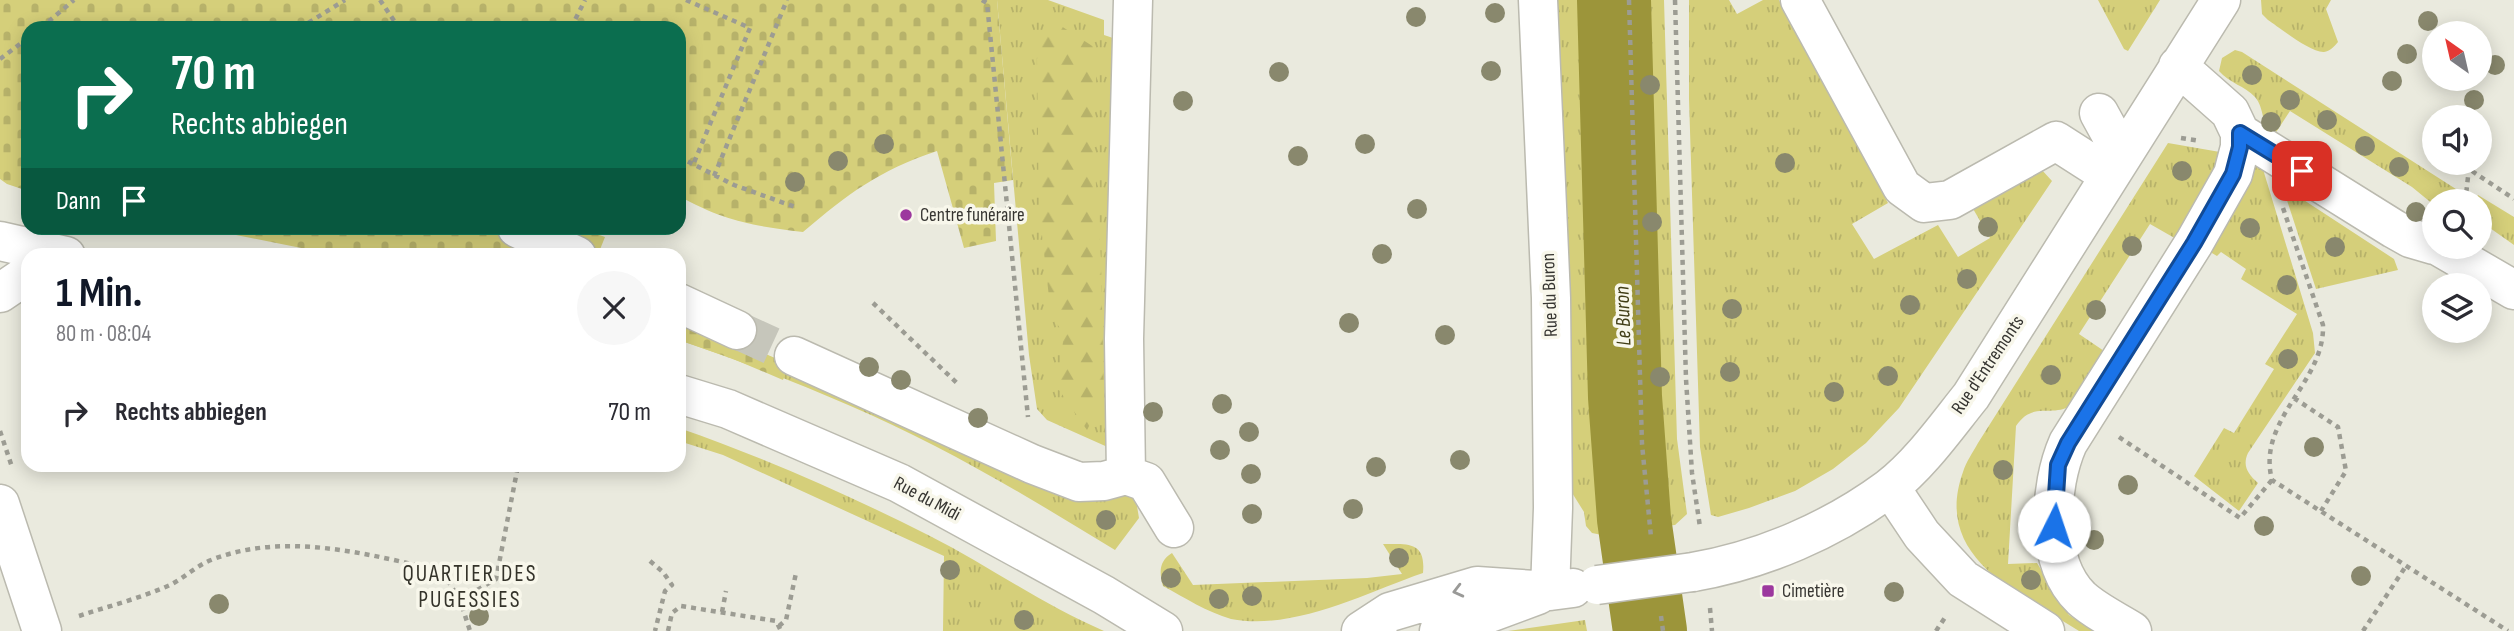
<!DOCTYPE html>
<html lang="de">
<meta charset="utf-8">
<style>
body{margin:0;font-family:"Sofia Sans Condensed",sans-serif;background:#f7f7f7;color:#2b2b33;height:100vh;display:flex;flex-direction:column;font-size:26px;white-space:nowrap}
*{box-sizing:border-box;margin:0}
p{font-size:23px;color:#7c7c81}
.icon{flex:none;width:38px;height:38px;fill:none;stroke:currentColor;stroke-width:2;stroke-linecap:round;stroke-linejoin:round}
.map{position:relative;flex:1;overflow:hidden}
.panel{position:absolute;left:21px;top:248px;width:665px;height:224px;display:flex;flex-direction:column;background:#fff;border-radius:21px;box-shadow:0 4px 18px #0003}
.panel>*{flex:none}
.hud{position:absolute;left:21px;top:21px;width:665px;height:214px;border-radius:21px;box-shadow:0 4px 18px #0003;background:#0b6e4f;color:#fff;overflow:hidden}
.needle{width:46px;rotate:326deg}
.tools{position:absolute;left:2422px;top:21px;display:grid;gap:14px}
.tools a{display:grid;place-items:center;width:70px;height:70px;border-radius:50%;background:#fff;box-shadow:0 4px 18px #0003;font-size:35px}
.pin{position:absolute;display:grid;place-items:center;width:60px;height:60px;color:#fff;margin:-30px;border-radius:14px;box-shadow:0 4px 10px #0006}
.me{position:absolute;width:77px;margin:-38px;rotate:4deg;stroke-linejoin:round;filter:drop-shadow(0 0 5px #0008)}
.turn{display:flex;align-items:center;gap:24px;height:147px;padding:0 35px;font-size:32px}
.turn .icon{width:91px;height:91px;stroke-width:2.5}
.turn b{display:block;font-size:49px;line-height:60px}
.then{display:flex;align-items:center;height:66px;padding:0 35px;background:#0003;gap:14px;font-size:26px}
.round{display:grid;place-items:center;flex:none;width:74px;height:74px;border-radius:37px;background:#f7f7f7}
.head{display:flex;align-items:center;justify-content:space-between;height:119px;padding:0 35px}
h1{font-size:42px;font-weight:700;line-height:52px;color:#111827}
ul{padding:0;list-style:none}
li{display:flex;align-items:center;gap:21px;height:91px;padding:0 35px}
li div{flex:1}
li b{display:block;font-size:26px}
li em{font-style:normal}
.map>svg:first-child{display:block}
.grass{fill:url(#grass-tufts)}
.forest{fill:url(#forest-firs)}
.cemetery{fill:url(#cemetery-stones)}
.lines{fill:none;stroke-linecap:round;stroke-linejoin:round}
.river{stroke:#9c953a;stroke-width:74}
.minor-tunnel{stroke:#c6c6bb;stroke-width:38;stroke-dasharray:38 19;stroke-linecap:butt}
.minor-casing{stroke:#bbbaaf;stroke-width:41}
.major-casing{stroke:#bbbaaf;stroke-width:41}
.path{stroke:#9c9c93;stroke-width:4.5;stroke-dasharray:5 5;stroke-linecap:butt}
.minor{stroke:#fff;stroke-width:38}
.major{stroke:#fff;stroke-width:38}
.minor-bridge-casing{stroke:#bbbaaf;stroke-width:41;stroke-linecap:butt}
.minor-bridge{stroke:#fff;stroke-width:38}
.tree{fill:#89886d}
.oneway{stroke:#9a9a98}
.route-casing{stroke:#114b97;stroke-width:18}
.route{stroke:#1a73e8;stroke-width:12}
.poi-dot{fill:#9c389e;stroke:#f8f7eb;stroke-width:2.5}
.labels{text-anchor:middle;dominant-baseline:central;stroke-width:7;stroke-linejoin:round;paint-order:stroke}
.poi-label{font-size:19px;fill:#363531;stroke:#f8f7eb;text-anchor:start}
.street-label{font-size:19px;fill:#363531;stroke:#f8f7eb}
.water-label{font-size:21px;font-style:italic;fill:#403d16;stroke:#f8f7eb}
.quarter-label{font-size:23px;letter-spacing:2px;fill:#34332a;stroke:#f8f7eb}
</style>
<div class="map">
<svg width="2514" height="631" viewBox="0 0 2514 631">
<defs>
<pattern id="grass-tufts" width="24" height="20" patternUnits="userSpaceOnUse" patternTransform="scale(1.75)"><rect width="24" height="20" fill="#d5cf7a"/><path d="M3 7l-1-3M5 7V3M7 7l1-3M15 17l-1-3M17 17v-4M19 17l1-3" fill="none" stroke="#b7b26a"/></pattern>
<pattern id="forest-firs" width="22" height="20" patternUnits="userSpaceOnUse" patternTransform="scale(1.75)"><rect width="22" height="20" fill="#d5cf7a"/><path d="M5 1l3.5 6h-7zM16 11l3.5 6h-7z" fill="#b7b26a"/></pattern>
<pattern id="cemetery-stones" width="16" height="16" patternUnits="userSpaceOnUse" patternTransform="scale(1.75)"><rect width="16" height="16" fill="#d5cf7a"/><path d="M2 7V4a2 2 0 0 1 4 0v3zM10 15v-3a2 2 0 0 1 4 0v3z" fill="#b7b26a"/></pattern>
</defs>
<rect width="100%" height="100%" fill="#eaeade"/>
<path class="grass" d="M997,0H1048L1104,20V35L1119,40L1112,449L1047,420L1037,409L1029,355Z
M1554,0H1601L1615,456L1622,532L1602,535L1592,533L1586,526L1584,512L1569,488Z
M1633,0H1664L1677,439L1687,514L1675,525L1653,527L1649,489Z
M1689,0H1729L1737,14L1763,0H1779L1888,203L1852,224L1874,259L1938,225L1958,257L1990,238L1972,207L2041,169L2052,181L1899,408L1866,443L1833,469L1795,491L1749,508L1718,517L1711,515L1700,447L1689,99Z
M2098,0H2160L2128,51L2124,49Z
M2261,0H2331L2326,9L2338,42C2334,47 2330,51 2324,52C2311,53 2280,28 2268,20L2262,14Z
M2235,50L2242,52L2459,191L2453,201H2434V205L2412,187L2290,111L2273,137C2261,127 2265,108 2255,97C2245,86 2229,83 2219,71L2222,58Z
M2168,143L2220,152V165L2178,240L2150,224L2079,334L2107,353C2099,365 2084,394 2074,403C2054,420 2034,399 2016,426L2008,564L2037,563L2069,615L2094,631H2079C2020,594 1932,558 1963,472C1966,462 1973,452 1978,443Z
M2251,160L2262,166L2313,333L2315,353L2248,453C2242,466 2248,474 2258,483L2239,511L2194,476L2224,428L2234,433L2274,369L2265,364L2297,314L2241,279L2246,269L2221,252L2217,256L2205,249Z
M2283,178L2287,179L2293,193L2394,259L2398,270L2316,289L2281,182Z
M2478,195L2514,217V245L2480,221V201H2474Z
M679,340H733L1083,494L1131,495L1137,506L1139,518L1115,550C1056,514 997,478 935,446C854,404 766,370 679,340Z
M679,428C765,458 849,495 930,536C989,566 1043,605 1104,631H943L944,556L723,455L679,441Z
M1383,544C1408,544 1426,541 1423,573C1365,593 1294,631 1231,619C1207,612 1185,598 1163,586C1159,572 1159,561 1172,553L1193,585L1367,578L1402,574Z
M1585,620L1587,631H1508Z"/>
<path class="forest" d="M1047,17L1097,49L1094,155L1101,260L1104,397L1087,430L1057,387L1064,334L1051,315L1039,208L1037,59Z"/>
<path class="cemetery" d="M0,0H997L1013,180L994,183L996,241L964,248L937,151C878,171 849,193 803,232C753,226 724,221 679,196V28H28V191L7,184L0,179Z
M201,228H580L605,237L599,252L606,255H336Z
M679,290L733,340L789,364L783,380L731,358L679,340Z"/>
<g class="lines">
<path class="river" d="M1614,0L1625,397L1634,519L1650,631"/>
<path class="minor-tunnel" d="M737,330L794,356"/>
<defs>
<path id="minor" d="M1538,0L1551,298L1553,508L1550,591
M1800,0L1902,187L1924,203L1950,200L2056,141L2109,175
M2099,113L2122,155
M2240,133L2394,229L2410,238L2434,245
M517,228L577,256
M2440,247L2514,290
M0,293L28,274
M679,303L737,330
M794,356L1032,464L1079,482L1104,481L1126,475L1146,482L1174,528
M1126,475L1124,339L1133,0
M1890,487L1922,535L1963,579L2045,631
M0,504L42,631
M1693,572C1763,560 1832,530 1889,488C1921,463 1946,427 1971,396L2221,0
M1361,631L1390,612L1477,586L1550,591L1573,588
M1439,631L1450,624L1484,615L1538,595
M2132,631C2116,621 2095,611 2081,598C2044,562 2049,486 2068,443L2194,243L2233,174L2240,147V133L2230,112L2178,66"/>
<path id="major" d="M0,241L66,256
M679,394L728,409L899,483L1104,595L1163,631"/>
</defs>
<use href="#minor" class="minor-casing"/>
<use href="#major" class="major-casing"/>
<path class="path" d="M380,0L399,28
M686,0L750,28L693,165
M982,0L987,3L1028,417
M1629,0L1642,444L1651,537
M1675,0L1686,379L1692,473L1700,527
M41,28L74,0
M300,28L345,0
M571,28L585,0
M0,59L28,38
M2181,138L2200,141
M679,157L734,185L798,208
M2472,171L2514,199
M714,176L787,0
M2462,201L2466,195L2468,177
M2283,208L2323,325C2325,383 2256,419 2272,480L2508,631
M873,303L959,385
M2294,398L2338,427L2346,471L2321,511
M0,431L12,467
M2119,437L2240,518L2272,480
M650,561L663,572L672,585L665,591L655,631
M460,600L496,579L518,466
M1710,608L1712,631
M722,612L726,591
M79,616C109,606 141,598 170,585C184,578 196,566 211,560C285,531 367,554 442,571L460,600L470,631
M1661,616L1663,631
M779,626L786,620L796,573
M668,631L672,613L681,606L776,621L781,631
M1936,631L1946,616
M2363,631L2406,566"/>
<use href="#minor" class="minor"/>
<use href="#major" class="major"/>
<defs>
<path id="minor-bridge" d="M1597,585L1693,572"/>
</defs>
<use href="#minor-bridge" class="minor-bridge-casing"/>
<use href="#minor-bridge" class="minor-bridge"/>
</g>
<g class="tree">
<circle cx="1495" cy="13" r="10"/>
<circle cx="1416" cy="17" r="10"/>
<circle cx="2428" cy="21" r="10"/>
<circle cx="2407" cy="54" r="10"/>
<circle cx="2495" cy="65" r="10"/>
<circle cx="1491" cy="71" r="10"/>
<circle cx="1279" cy="72" r="10"/>
<circle cx="2252" cy="75" r="10"/>
<circle cx="2392" cy="81" r="10"/>
<circle cx="1650" cy="85" r="10"/>
<circle cx="2290" cy="100" r="10"/>
<circle cx="2474" cy="100" r="10"/>
<circle cx="1183" cy="101" r="10"/>
<circle cx="2327" cy="120" r="10"/>
<circle cx="2271" cy="122" r="10"/>
<circle cx="884" cy="144" r="10"/>
<circle cx="1365" cy="144" r="10"/>
<circle cx="2365" cy="146" r="10"/>
<circle cx="1298" cy="156" r="10"/>
<circle cx="838" cy="161" r="10"/>
<circle cx="1785" cy="163" r="10"/>
<circle cx="2399" cy="167" r="10"/>
<circle cx="2182" cy="171" r="10"/>
<circle cx="795" cy="182" r="10"/>
<circle cx="1417" cy="209" r="10"/>
<circle cx="2416" cy="212" r="10"/>
<circle cx="1652" cy="222" r="10"/>
<circle cx="1988" cy="227" r="10"/>
<circle cx="2250" cy="228" r="10"/>
<circle cx="2132" cy="246" r="10"/>
<circle cx="2335" cy="247" r="10"/>
<circle cx="1382" cy="254" r="10"/>
<circle cx="1967" cy="279" r="10"/>
<circle cx="2287" cy="285" r="10"/>
<circle cx="1910" cy="305" r="10"/>
<circle cx="1732" cy="309" r="10"/>
<circle cx="2096" cy="310" r="10"/>
<circle cx="1349" cy="323" r="10"/>
<circle cx="1445" cy="335" r="10"/>
<circle cx="2288" cy="359" r="10"/>
<circle cx="869" cy="367" r="10"/>
<circle cx="1730" cy="372" r="10"/>
<circle cx="2051" cy="375" r="10"/>
<circle cx="1888" cy="376" r="10"/>
<circle cx="1660" cy="377" r="10"/>
<circle cx="901" cy="380" r="10"/>
<circle cx="1834" cy="392" r="10"/>
<circle cx="1222" cy="404" r="10"/>
<circle cx="1153" cy="412" r="10"/>
<circle cx="978" cy="418" r="10"/>
<circle cx="1249" cy="432" r="10"/>
<circle cx="2314" cy="447" r="10"/>
<circle cx="1220" cy="450" r="10"/>
<circle cx="1460" cy="460" r="10"/>
<circle cx="1376" cy="467" r="10"/>
<circle cx="2003" cy="470" r="10"/>
<circle cx="1251" cy="474" r="10"/>
<circle cx="2128" cy="485" r="10"/>
<circle cx="1353" cy="509" r="10"/>
<circle cx="1252" cy="514" r="10"/>
<circle cx="1106" cy="520" r="10"/>
<circle cx="2264" cy="526" r="10"/>
<circle cx="2094" cy="540" r="10"/>
<circle cx="1399" cy="558" r="10"/>
<circle cx="950" cy="570" r="10"/>
<circle cx="2361" cy="576" r="10"/>
<circle cx="1171" cy="578" r="10"/>
<circle cx="2031" cy="580" r="10"/>
<circle cx="1894" cy="592" r="10"/>
<circle cx="1252" cy="596" r="10"/>
<circle cx="1219" cy="599" r="10"/>
<circle cx="219" cy="604" r="10"/>
<circle cx="479" cy="616" r="10"/>
<circle cx="1024" cy="620" r="10"/>
</g>
<defs><path id="oneway-chevron" d="M-2-3.5L2.5 0L-2 3.5" fill="none" stroke-width="1.6" stroke-linecap="round" stroke-linejoin="round" transform="scale(1.75)"/></defs>
<use class="oneway" href="#oneway-chevron" transform="translate(1458 591) rotate(166)"/>
<g class="lines">
<defs>
<path id="route" d="M2054,526L2058,465L2068,443L2194,243L2233,174L2240,147V133L2302,171"/>
</defs>
<use href="#route" class="route-casing"/>
<use href="#route" class="route"/>
</g>
<g class="poi-dot">
<circle cx="906" cy="215" r="7"/>
<rect x="1761" y="584" width="14" height="14" rx="3.5"/>
</g>
<g class="labels">
<g class="poi-label">
<text x="920" y="215">Centre funéraire</text>
<text x="1782" y="591">Cimetière</text>
</g>
<g class="street-label">
<text transform="translate(1550 295) rotate(-92)">Rue du Buron</text>
<text transform="translate(1988 365) rotate(-56)">Rue d'Entremonts</text>
<text transform="translate(927 499) rotate(28)">Rue du Midi</text>
</g>
<g class="water-label">
<text transform="translate(1623 316) rotate(-92)">Le Buron</text>
</g>
<g class="quarter-label">
<text x="470" y="574">QUARTIER DES<tspan x="470" dy="26">PUGESSIES</tspan></text>
</g>
</g>
</svg>
<div class="tools">
<a><svg class="needle" viewBox="-14 -14 28 28"><path d="M0-13l5 13h-10z" fill="#e53935"/><path d="M0 13l5-13h-10z" fill="#7c7c81"/></svg></a>
<a><svg class="icon" aria-label="sound" viewBox="0 0 24 24"><path d="M4 9h4l5-4v14l-5-4H4zM17 9q2 3 0 6"/></svg></a>
<a><svg class="icon" aria-label="search" viewBox="0 0 24 24"><circle cx="10" cy="10" r="6"/><path d="M15 15l6 6"/></svg></a>
<a><svg class="icon" aria-label="layers" viewBox="0 0 24 24"><path d="M12 4l9 5-9 5-9-5zM3 14l9 5 9-5"/></svg></a>
</div>
<div class="pin" style="left:2302px;top:171px;background:#d93025"><svg class="icon" aria-label="arrive" viewBox="0 0 24 24"><path d="M6 21V4h12l-3 4 3 4H6"/></svg></div>
<svg class="me" style="left:2054px;top:526px" viewBox="-20 -20 40 40"><circle r="19" fill="#fff"/><path d="M0-13L10 11 0 6-10 11z" fill="#1a73e8"/></svg>
<div class="hud">
<div class="turn"><svg class="icon" aria-label="right" viewBox="0 0 24 24"><path d="M7 20v-9h11M14 6l5 5-5 5"/></svg><div><b>70 m</b>Rechts abbiegen</div></div>
<div class="then">Dann<svg class="icon" aria-label="arrive" viewBox="0 0 24 24"><path d="M6 21V4h12l-3 4 3 4H6"/></svg></div>
</div>
<section class="panel">
<div class="head"><div><h1>1 Min.</h1><p>80 m · 08:04</p></div><a class="round"><svg class="icon" aria-label="close" viewBox="0 0 24 24"><path d="M6 6l12 12M18 6L6 18"/></svg></a></div>
<ul>
<li><svg class="icon" aria-label="right" viewBox="0 0 24 24"><path d="M7 20v-9h11M14 6l5 5-5 5"/></svg><div><b>Rechts abbiegen</b></div><em>70 m</em></li>
</ul>
</section>
</div>
